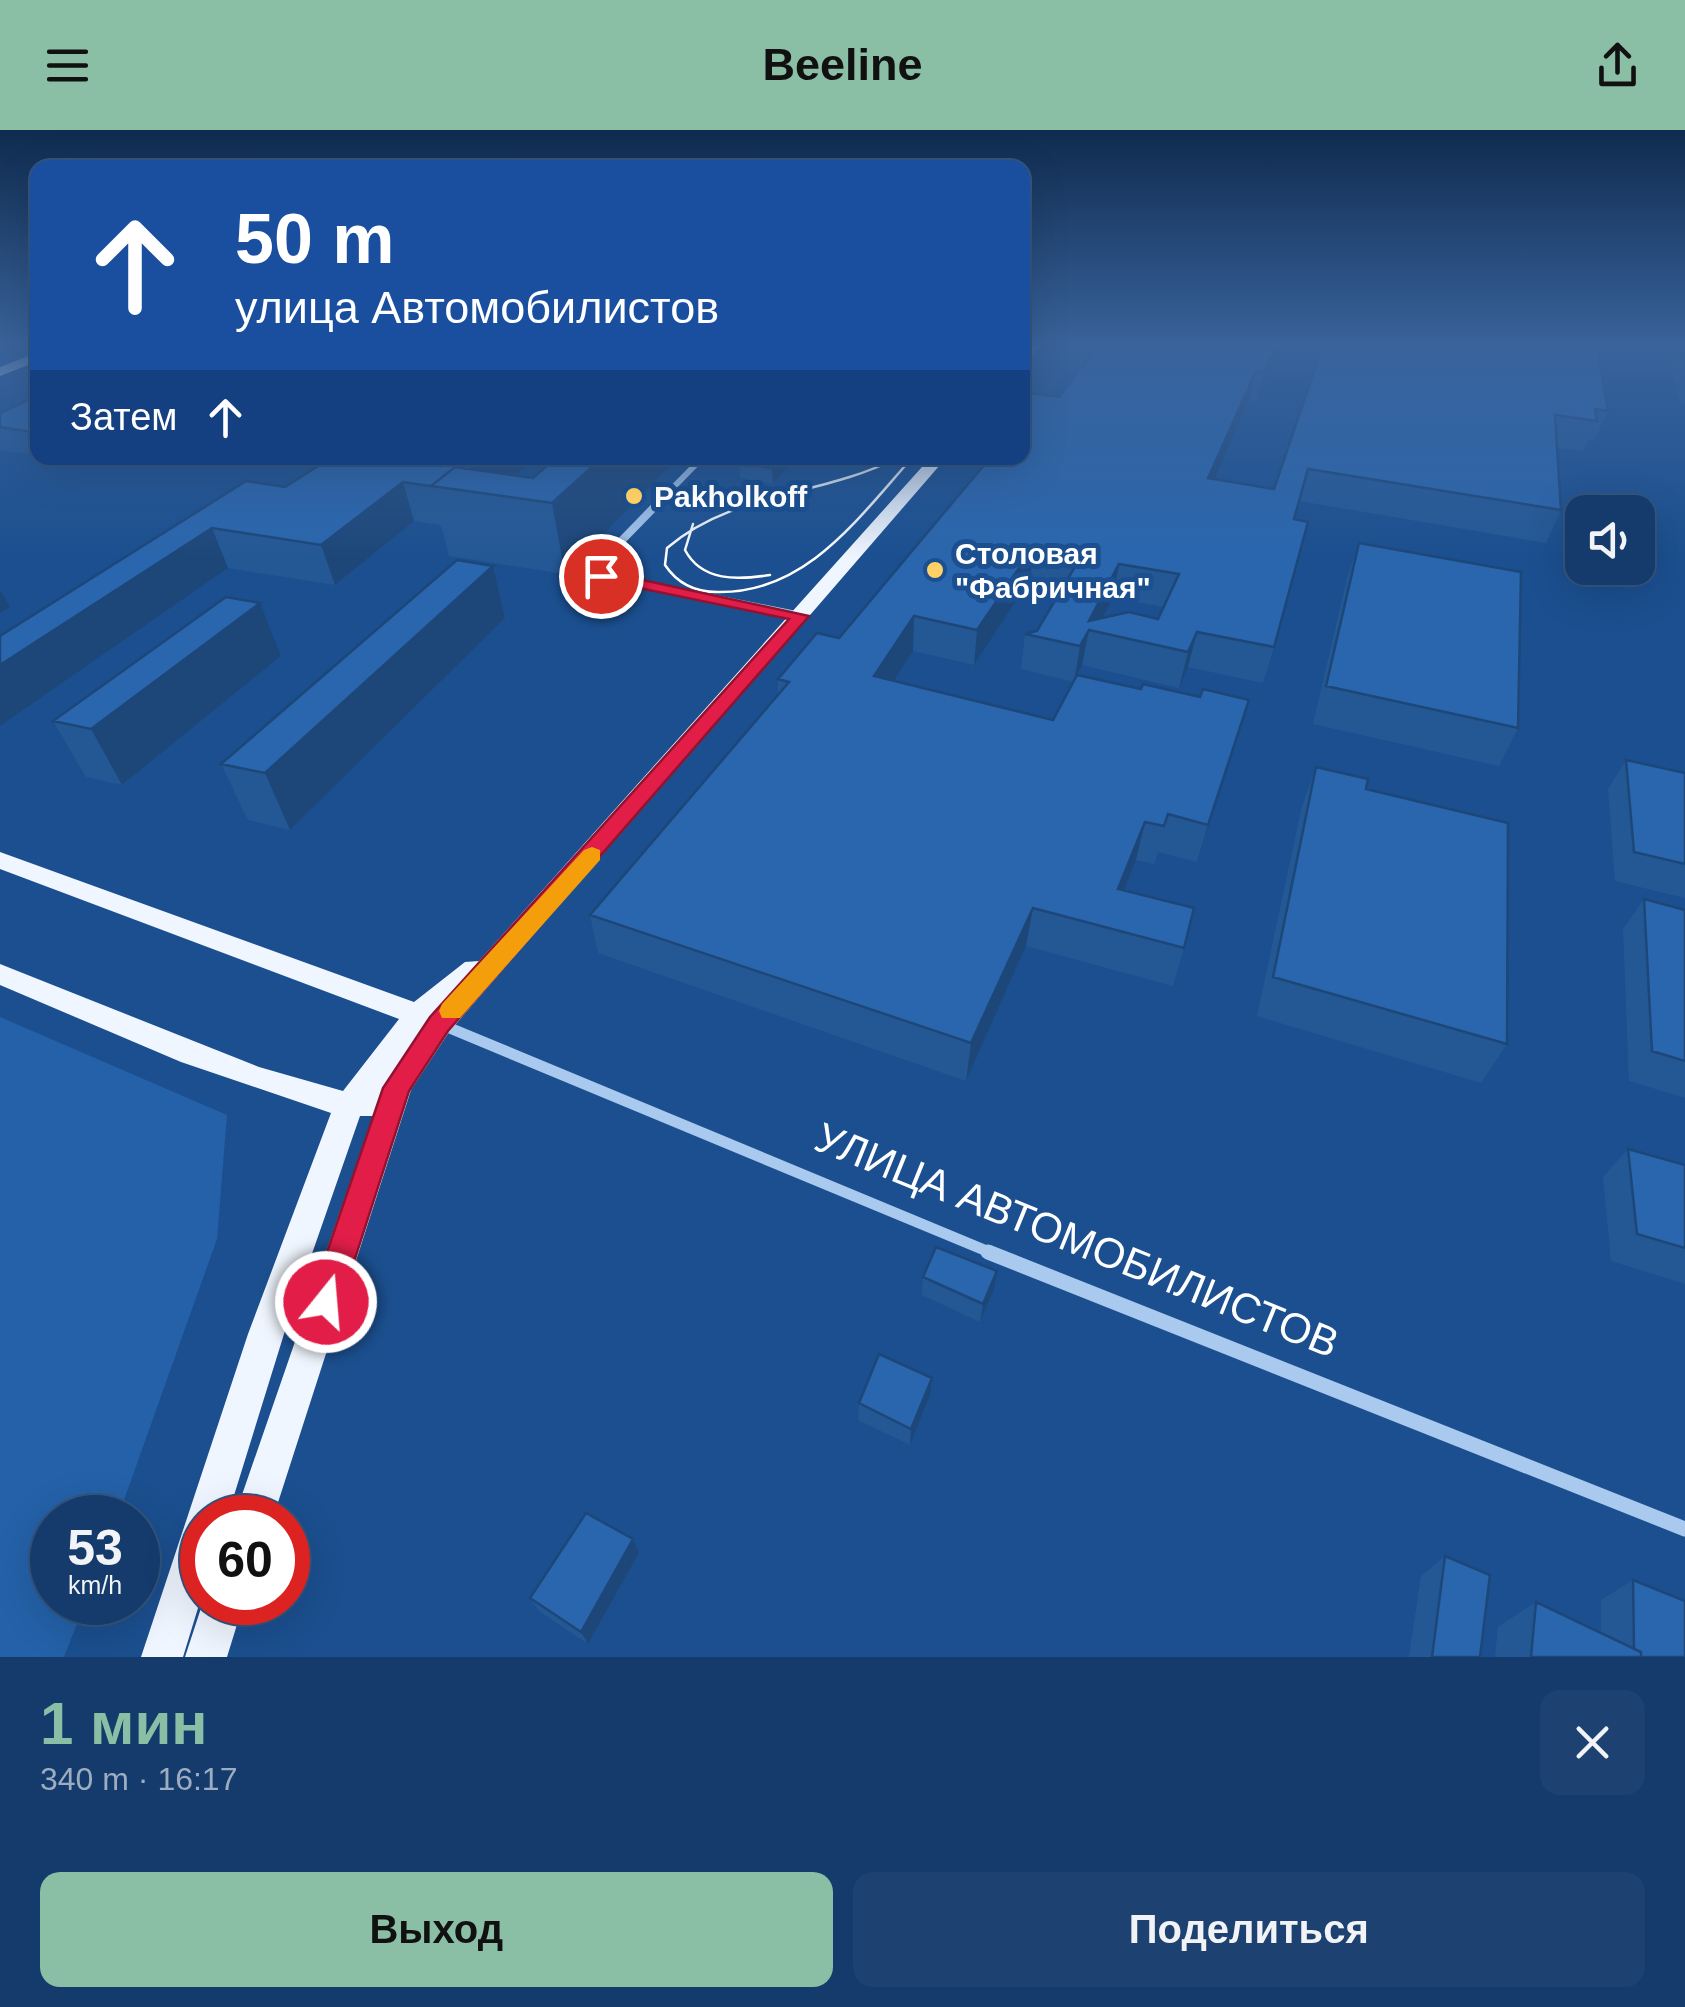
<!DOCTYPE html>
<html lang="ru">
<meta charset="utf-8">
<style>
body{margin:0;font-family:Arial,sans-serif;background:#1d4271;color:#f1f3f6;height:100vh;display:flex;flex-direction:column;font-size:38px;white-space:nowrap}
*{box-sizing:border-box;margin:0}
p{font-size:32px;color:#9dadc1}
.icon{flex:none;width:55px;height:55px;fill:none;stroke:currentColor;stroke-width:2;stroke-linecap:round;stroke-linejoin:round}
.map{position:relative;height:1527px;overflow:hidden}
.side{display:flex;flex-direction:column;background:#143b6b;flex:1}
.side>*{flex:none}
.guide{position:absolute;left:30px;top:30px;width:1000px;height:305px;border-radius:20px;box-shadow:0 10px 40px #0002,0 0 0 2px #33557e;background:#1a4fa0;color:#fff;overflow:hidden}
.fabs{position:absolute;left:1565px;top:365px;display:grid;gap:20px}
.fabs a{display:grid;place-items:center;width:90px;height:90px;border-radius:20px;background:#143b6b;box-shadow:0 10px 40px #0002,0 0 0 2px #33557e;font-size:50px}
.speed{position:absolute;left:30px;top:1365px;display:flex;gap:20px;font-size:50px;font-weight:700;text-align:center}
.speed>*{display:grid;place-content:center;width:130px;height:130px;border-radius:50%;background:#143b6b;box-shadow:0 10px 40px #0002,0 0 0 2px #33557e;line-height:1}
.speed small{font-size:25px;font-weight:400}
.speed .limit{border:15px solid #d22;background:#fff;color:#111}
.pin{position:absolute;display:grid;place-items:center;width:85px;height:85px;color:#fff;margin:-42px;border:5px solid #fff;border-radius:50%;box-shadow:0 2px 10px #0007}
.me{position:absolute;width:110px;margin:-55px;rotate:17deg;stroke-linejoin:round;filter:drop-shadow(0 0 8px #0008)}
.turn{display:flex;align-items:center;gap:35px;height:210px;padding:0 40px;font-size:45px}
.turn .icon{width:130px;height:130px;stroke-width:2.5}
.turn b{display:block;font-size:70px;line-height:85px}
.then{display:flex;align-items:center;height:95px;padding:0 40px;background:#0003;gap:20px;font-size:38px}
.round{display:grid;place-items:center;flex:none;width:105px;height:105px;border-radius:20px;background:#1d4271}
.overview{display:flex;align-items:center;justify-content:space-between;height:170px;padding:0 40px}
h1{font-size:60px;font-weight:700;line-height:75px;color:#8abfa5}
.cta{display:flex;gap:20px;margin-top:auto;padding:20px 40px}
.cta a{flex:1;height:115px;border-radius:20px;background:#8abfa5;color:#111;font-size:40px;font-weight:700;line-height:115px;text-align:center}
.cta a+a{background:#1d4271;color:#f1f3f6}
header{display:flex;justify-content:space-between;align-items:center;height:130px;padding:0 40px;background:#8abfa5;color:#111;font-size:45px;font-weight:700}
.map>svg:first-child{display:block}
.green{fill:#2461a8}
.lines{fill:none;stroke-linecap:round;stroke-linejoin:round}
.minor-far3{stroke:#a9c9ee;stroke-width:6}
.minor-far2{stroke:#a9c9ee;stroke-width:8}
.minor-far1{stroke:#a9c9ee;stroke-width:11}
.minor{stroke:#a9c9ee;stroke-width:15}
.primary{fill:#f0f6ff;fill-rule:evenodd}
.trunk{fill:#f8faff;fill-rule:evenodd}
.tram{stroke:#fff;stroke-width:2.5}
.wall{fill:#245895;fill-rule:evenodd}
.shaded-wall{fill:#1d4779}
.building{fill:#2a66ad;stroke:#1d4779;stroke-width:2.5;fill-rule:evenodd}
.route{fill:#e11d48;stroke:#92132f;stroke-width:2.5}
.slow{fill:#f59e0b}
.poi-dot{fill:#ffd166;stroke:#1b4f8f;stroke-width:4}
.labels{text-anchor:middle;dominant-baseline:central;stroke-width:10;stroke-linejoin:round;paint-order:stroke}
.far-poi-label{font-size:30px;font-weight:bold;fill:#fff;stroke:#1b4f8f;text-anchor:start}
.near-street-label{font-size:42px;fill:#fff;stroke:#1b4f8f}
</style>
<header><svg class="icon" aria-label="menu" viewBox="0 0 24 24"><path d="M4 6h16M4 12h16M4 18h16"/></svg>Beeline<svg class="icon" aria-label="share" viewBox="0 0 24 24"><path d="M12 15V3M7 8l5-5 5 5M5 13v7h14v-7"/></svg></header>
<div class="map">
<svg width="1685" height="1527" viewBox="0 0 1685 1527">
<rect width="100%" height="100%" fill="#1b4f8f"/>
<path class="green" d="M0,887L227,985L217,1109L118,1387L52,1388V1472L85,1473L64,1527H0Z"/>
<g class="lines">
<path class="minor-far3" d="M663,368L702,328"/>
<path class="minor-far2" d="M666,365L595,438L601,446L801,486"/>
<path class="minor-far1" d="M440,894L994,1124"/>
<path class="minor" d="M988,1122L1685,1399"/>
<path class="primary" d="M1028,215H1041L1022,234V222Z
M930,328H946L449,902L411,960L273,1388H234L373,986H360L284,1204L227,1388H202V1465L183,1527H141L248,1204L331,983L181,932L0,855V834L259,937L343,961L399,889L0,739V722L414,872L465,832L479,831Z
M203,1472H244L227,1527H185Z"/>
<path class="trunk" d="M38,222V231L0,246V237Z"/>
<path class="tram" d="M897,328C821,367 733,361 667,418L665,435C677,453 695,462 717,462C806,464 858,388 912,328
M693,394L685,420C702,452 738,450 770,445"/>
</g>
<path class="wall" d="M1282,215L1257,271L1249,270L1214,349L1274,359L1323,215L1608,281L1594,311L1588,310L1583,321L1557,318L1561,380L1546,413L1299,371L1294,389L1274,517L1263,553L1188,537L1179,558L1082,535L1078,545L1238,606L1197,732L1158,722L1154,734L1136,730L1123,761L1184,818L1173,856L1026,816L966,951L598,823L590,785L778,564V549L839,508L986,333V328H1022L1059,267L1077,243L1081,216ZM1030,450L1063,457L1037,501L1025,504L1021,539L1074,552L1053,590L893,551L913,521L974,535ZM1113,468L1164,477L1158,489L1103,488Z
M1665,215H1685V275L1680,274Z
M38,266V325L0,320V283Z
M331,328H530L531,332L515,345L533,348L556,328H675V331L565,444L449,426L441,395L414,391L335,455L228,438L0,596V506L285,357Z
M745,328H797L773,354L740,348L739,333Z
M1359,413L1518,598L1499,636L1313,594L1347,448Z
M493,436L505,488L290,700L248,690L221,634Z
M281,526L122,655L86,647L53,591Z
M1626,630L1685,643V768L1615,751L1608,659Z
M1316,637L1366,659L1507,914L1481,953L1257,886L1302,676Z
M1644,769L1685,780V968L1629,951L1623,799Z
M1628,1019L1685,1035V1154L1611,1131L1603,1047Z
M923,1147L994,1159L980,1192L922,1165Z
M930,1265L910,1315L858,1290L859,1273Z
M633,1409L639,1423L588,1514L539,1481L530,1468Z
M1445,1426L1480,1527H1409L1421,1446Z
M1633,1450L1685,1527H1495L1498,1497L1536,1472L1601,1503V1470Z"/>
<path class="shaded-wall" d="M1276,215H1282L1257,271L1264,242Z
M1256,241L1249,270L1201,380L1208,348Z
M484,328H530L531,332L492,365L445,358Z
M602,328H675V331L565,444L552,373Z
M782,328H797L773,354L772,338Z
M403,352L414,391L335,455L321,415Z
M212,398L228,438L0,596V535Z
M1034,416L1030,450L974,535L977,500Z
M1119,434L1113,468L1096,501L1089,500L1082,535L1074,552L1080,516L1089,491Z
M493,436L505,488L290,700L265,643Z
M0,460L10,477L0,483Z
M260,473L281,526L122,655L91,599Z
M914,486L913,521L873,583L874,546Z
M1197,502L1188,537L1179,558L1188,522Z
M1249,570L1238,606L1197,732L1208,695Z
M1145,692L1136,730L1109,797L1118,759Z
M1033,778L1026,816L966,951L971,913Z
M997,1141L994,1159L980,1192L983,1174Z
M932,1248L930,1265L910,1315L911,1299Z
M633,1409L639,1423L588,1514L581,1502Z"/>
<path class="building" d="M1082,215H1276L1264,242L1256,241L1208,348L1274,359L1323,215H1597L1608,281L1595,279L1597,291L1555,285L1561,380L1308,339L1294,389L1308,392L1274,517L1197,502L1188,522L1089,500L1080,516L1025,504L1037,501L1082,425L1034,416L977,500L914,486L874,546L1053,590L1077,545L1141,559L1143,554L1200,567L1203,559L1249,570L1208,695L1168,684L1164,696L1145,692L1118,759L1194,778L1184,818L1033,778L971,913L590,785L789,552L778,549L817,503L839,508L990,328H1022V272L1029,263L1059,267L1096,218ZM1119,434L1179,444L1158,489L1129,482L1089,491Z
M1679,215H1685V237Z
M38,266V299L32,302L0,297V283Z
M331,328H484L469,339L455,337L431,356L403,352L321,415L212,398L0,535V506L246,351L285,357Z
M556,328H602L552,373L431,356L455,337L533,348Z
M745,328H782L772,338L739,333Z
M1359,413L1521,442L1518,598L1326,556Z
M457,430L493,436L265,643L221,634Z
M226,467L260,473L91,599L53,591Z
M1626,630L1685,643V734L1634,722Z
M1316,637L1368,649L1366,659L1508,693L1507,914L1273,847Z
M1644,769L1685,780V931L1652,921Z
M1628,1019L1685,1035V1118L1637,1104Z
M936,1117L997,1141L983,1174L923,1147Z
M879,1224L932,1248L911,1299L859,1273Z
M586,1383L633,1409L581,1502L530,1468Z
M1445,1426L1490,1445L1480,1527H1432Z
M1633,1450L1685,1471V1527H1641V1522L1634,1519Z
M1536,1472L1641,1522V1527H1531Z"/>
<linearGradient id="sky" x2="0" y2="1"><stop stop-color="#0f2b4f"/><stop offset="0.5" stop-color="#39639b"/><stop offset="1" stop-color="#39639b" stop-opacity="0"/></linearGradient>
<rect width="1685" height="429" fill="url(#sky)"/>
<path class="route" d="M601,441L809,486L448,901L409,961L341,1172L337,1183L326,1187L314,1183L310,1172L383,958L430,887L789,489L595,449L593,446Z"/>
<path class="slow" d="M592,717L600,720V730L460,888H442L439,881L442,874L584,720Z"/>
<g class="poi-dot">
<circle cx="634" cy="366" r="10"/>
<circle cx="935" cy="440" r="10"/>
</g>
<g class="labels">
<g class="far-poi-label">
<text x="654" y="366">Pakholkoff</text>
<text x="955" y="423">Столовая<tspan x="955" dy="34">"Фабричная"</tspan></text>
</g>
<g class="near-street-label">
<text transform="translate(1077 1110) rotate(22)">УЛИЦА АВТОМОБИЛИСТОВ</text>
</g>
</g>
</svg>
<div class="fabs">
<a><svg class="icon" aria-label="sound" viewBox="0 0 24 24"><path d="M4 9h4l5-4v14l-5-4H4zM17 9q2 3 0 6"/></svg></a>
</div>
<div class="speed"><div>53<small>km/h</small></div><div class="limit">60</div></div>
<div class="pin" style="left:601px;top:446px;background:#d93025"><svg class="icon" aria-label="arrive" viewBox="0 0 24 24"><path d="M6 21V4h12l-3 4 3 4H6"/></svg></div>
<svg class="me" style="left:326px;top:1172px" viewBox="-20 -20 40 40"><circle r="17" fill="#e11d48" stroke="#fff" stroke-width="3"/><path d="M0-11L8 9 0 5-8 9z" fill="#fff"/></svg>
<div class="guide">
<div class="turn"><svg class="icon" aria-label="ahead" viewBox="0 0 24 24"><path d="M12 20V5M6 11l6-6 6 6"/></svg><div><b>50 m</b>улица Автомобилистов</div></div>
<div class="then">Затем<svg class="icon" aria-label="ahead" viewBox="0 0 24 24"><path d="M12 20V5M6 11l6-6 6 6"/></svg></div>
</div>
</div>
<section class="side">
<div class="overview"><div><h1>1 мин</h1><p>340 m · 16:17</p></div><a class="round"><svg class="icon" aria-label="close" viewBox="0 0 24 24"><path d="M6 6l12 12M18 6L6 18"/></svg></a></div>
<div class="cta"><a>Выход</a><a>Поделиться</a></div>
</section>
